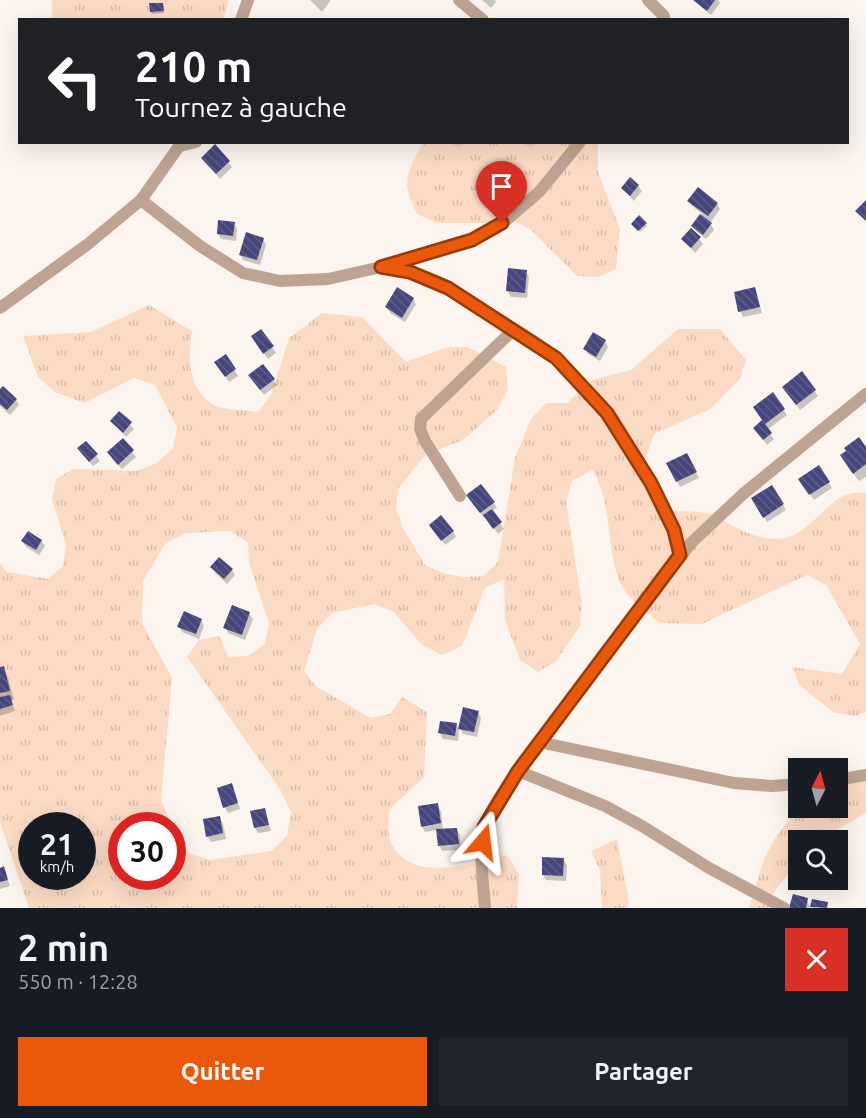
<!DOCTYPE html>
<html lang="fr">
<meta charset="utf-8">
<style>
body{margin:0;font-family:Ubuntu,sans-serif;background:#20242c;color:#f1f3f6;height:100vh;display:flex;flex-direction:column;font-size:22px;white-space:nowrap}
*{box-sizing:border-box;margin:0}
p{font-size:20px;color:#9ea1a6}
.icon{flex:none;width:33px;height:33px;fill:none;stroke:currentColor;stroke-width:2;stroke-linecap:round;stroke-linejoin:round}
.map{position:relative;height:908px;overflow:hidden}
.sheet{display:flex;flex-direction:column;background:#171b24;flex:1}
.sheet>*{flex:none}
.guide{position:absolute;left:18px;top:18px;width:831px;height:126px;border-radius:0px;box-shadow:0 6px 24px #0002;background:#202124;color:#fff;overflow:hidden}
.needle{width:39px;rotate:6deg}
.controls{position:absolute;left:788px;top:758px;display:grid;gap:12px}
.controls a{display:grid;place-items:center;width:60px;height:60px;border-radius:0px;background:#171b24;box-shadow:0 6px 24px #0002;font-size:30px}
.speed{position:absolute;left:18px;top:812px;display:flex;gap:12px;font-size:30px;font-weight:700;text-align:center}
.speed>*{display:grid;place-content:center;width:78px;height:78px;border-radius:50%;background:#171b24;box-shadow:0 6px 24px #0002;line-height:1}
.speed small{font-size:15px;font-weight:400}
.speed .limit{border:9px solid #d22;background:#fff;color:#111}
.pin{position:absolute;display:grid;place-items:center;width:51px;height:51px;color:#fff;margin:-62px -26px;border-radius:50% 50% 50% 0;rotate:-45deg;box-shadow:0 0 6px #0007}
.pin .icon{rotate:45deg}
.me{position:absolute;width:66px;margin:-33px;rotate:17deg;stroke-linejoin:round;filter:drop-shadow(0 0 4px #0008)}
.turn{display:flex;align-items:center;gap:21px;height:126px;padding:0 18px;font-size:27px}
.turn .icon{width:78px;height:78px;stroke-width:2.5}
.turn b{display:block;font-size:42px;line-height:51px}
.round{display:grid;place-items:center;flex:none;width:63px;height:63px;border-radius:0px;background:#20242c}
.head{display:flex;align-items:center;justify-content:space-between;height:102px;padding:0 18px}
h1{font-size:36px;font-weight:700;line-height:45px}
.primary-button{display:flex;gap:12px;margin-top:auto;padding:12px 18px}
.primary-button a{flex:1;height:69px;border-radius:0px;background:#ea580c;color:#fff;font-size:24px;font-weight:700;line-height:69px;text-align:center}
.primary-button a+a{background:#20242c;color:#f1f3f6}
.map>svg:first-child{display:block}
.grass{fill:url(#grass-tufts);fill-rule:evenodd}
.shadow{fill:#0003}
.building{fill:url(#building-back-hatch)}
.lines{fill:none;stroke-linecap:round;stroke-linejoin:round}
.minor{stroke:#bea392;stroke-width:12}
.route-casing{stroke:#983908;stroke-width:15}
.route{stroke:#ea580c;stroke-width:10}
</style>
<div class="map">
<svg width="866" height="908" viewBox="0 0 866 908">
<defs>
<pattern id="grass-tufts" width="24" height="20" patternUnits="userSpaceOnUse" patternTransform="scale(1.5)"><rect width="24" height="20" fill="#fcdbc5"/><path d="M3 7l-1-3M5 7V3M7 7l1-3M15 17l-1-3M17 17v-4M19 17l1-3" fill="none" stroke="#d7bba8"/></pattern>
<pattern id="building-back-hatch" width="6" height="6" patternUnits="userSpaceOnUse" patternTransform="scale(1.5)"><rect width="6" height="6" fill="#46467d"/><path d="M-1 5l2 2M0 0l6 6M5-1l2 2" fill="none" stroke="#5d5d89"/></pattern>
</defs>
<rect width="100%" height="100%" fill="#fcf4ee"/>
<path class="grass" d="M52,0H229L223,20L52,19Z
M423,143H598V172L620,229L616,269L597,277L577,276L530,229L512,220L502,223H437L417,214C401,180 406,174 423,143Z
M149,305L192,331C187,358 188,391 216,406C225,410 247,410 258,412L271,395L289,338L322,313L362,317L406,362L448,347H468L506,367L508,389L498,409L463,440L425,455L398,489L396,509L403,528L425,565L443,573L463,577L483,576L498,562L515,458L531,419L546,403H567L592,380L631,370L678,329H720L746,360L740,379L710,409L654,434L640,475L660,511C676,512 695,510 711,514C716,515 722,520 727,523C745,533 767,543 789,537C819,527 831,487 866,493V712L855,716L833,712L800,686L792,667L842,674L860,644L826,585L807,575L702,624L660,623C650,615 636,606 628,595C603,564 616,506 592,470L572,481L566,501L582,604L580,626L556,661L538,672L520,660L505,620L504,579L485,588L462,646L442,655L421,644L394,612L374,604L332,613L317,629L304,671L317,687L371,718L390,714L402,697L427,712L424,777L389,810C389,819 387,834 391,843C410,884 474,864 507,855L519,874L517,908H29L0,822V563L7,572L48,579L63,566L66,545L52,499L56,479L73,469L136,471L157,463L173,448L177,428L155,385L134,378L85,403L55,392L38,377L23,336L91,332ZM230,531L248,543L249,563L269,623L265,644L248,656L228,657L219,636L199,640L187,657L281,791L291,812L287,836L271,851L209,860L189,853L176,837L173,828L172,876H122V825H171L161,800L172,678L142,623L143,581L165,544L186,533ZM32,825H82V876H32Z
M866,775V813L819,840H798V861L772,895L769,908H749L764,859L774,840L798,808L837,807V782Z
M617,839L629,902L628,908H602L600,871L591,851Z"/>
<path class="shadow" d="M310,0H331L322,12Z
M482,0H495L496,2L491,8Z
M693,0H718L720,3L711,15Z
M162,4L164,13L152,14L151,11Z
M215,146L232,167L220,179L203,158Z
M638,186L642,191L634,201L622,188Z
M689,201L717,204L720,209L710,223L714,230L706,239L696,231L693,226L702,214L692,206Z
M234,224L237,229L236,241L221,239L218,234Z
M645,224L647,226L640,232L634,226Z
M691,230L703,244L695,253L683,239Z
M263,239L266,245L260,265L243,260L240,254Z
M526,271L529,277L527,298L511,297L507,291Z
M755,289L762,313L743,317L740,311Z
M413,299L416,304L405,322L390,313L387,307Z
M261,331L276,353L268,359L256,342Z
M605,341L608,347L600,361L588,354L585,349Z
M226,356L238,376L229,382L220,368Z
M802,373L818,396L800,410L787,392Z
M273,379L277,385L264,395L253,381Z
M0,392L16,400L19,405L10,415L0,406Z
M773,394L787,415L767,430L774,439L767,445L755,429L764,421Z
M119,413L134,429L126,437L112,421Z
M123,440L136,457L122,469L112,458Z
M86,443L100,461L93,466L82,454Z
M866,450V477L859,481L847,465Z
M686,455L699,478L680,487L668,464Z
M818,467L832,488L814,500L800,479Z
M772,487L786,510L767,522L753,499Z
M471,501L493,502L497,508L492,511L504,529L498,534L486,516L484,518Z
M430,526L453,532L456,537L445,545Z
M41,541L45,546L39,555L26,547L23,542Z
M212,567L232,570L235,575L227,584L215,573Z
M249,614L253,619L245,640L228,633L225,627Z
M201,620L204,626L199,639L182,632L179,627Z
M0,668H3L8,677L14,700H11L15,711L0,716Z
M478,712L481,718L477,737L463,734L460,728Z
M456,724L459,730L458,741L443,739L440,733Z
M231,785L240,809L228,813L225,807Z
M437,805L441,811L443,830L456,829L460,835L461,850L442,851L439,845L438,830L425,832L422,826Z
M264,810L271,831L258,833L255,828Z
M219,818L223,823L226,839L211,842L207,836Z
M563,859L567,865L566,881L546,880L543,875Z
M3,868L10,886L0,889V869Z
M807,900L810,908H791Z"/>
<path class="building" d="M693,0H715L707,11Z
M149,3H163L164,11L150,12Z
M215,144L230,161L216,174L201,158Z
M630,177L639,185L630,196L621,188Z
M698,187L718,203L708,216L687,201Z
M866,200V221L855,211Z
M700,214L712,223L703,235L691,226Z
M639,215L647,223L638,231L631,224Z
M218,220L235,222L233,236L217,234Z
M691,228L701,237L691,248L681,239Z
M246,232L264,238L257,260L239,255Z
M508,268L527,270L525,293L506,291Z
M397,287L414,298L402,318L385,307Z
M755,287L760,307L738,312L734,292Z
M261,329L274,346L263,354L251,336Z
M593,332L606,340L596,357L583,349Z
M226,354L236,369L225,377L214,362Z
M263,364L275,379L260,390L248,375Z
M802,371L816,390L796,405L782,387Z
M3,386L17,399L7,410L0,404V389Z
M773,392L785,409L765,424L772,433L763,440L753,428L762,420L753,407Z
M119,411L132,422L123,433L110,421Z
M859,437L866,447V464L853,474L840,455L846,451L844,448Z
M123,438L134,450L118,465L107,452Z
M86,441L98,454L89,462L77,448Z
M687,453L697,472L676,482L666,463Z
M819,465L830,482L809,495L798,479Z
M481,484L495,502L480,513L466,495Z
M772,485L784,504L763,518L751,498Z
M492,509L502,522L493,529L483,515Z
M441,515L454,531L441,541L429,525Z
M28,531L42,540L36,550L21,541Z
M219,557L233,569L224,579L210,567Z
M232,605L250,612L242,635L223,628Z
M184,611L202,619L196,634L177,627Z
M4,666L10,691L0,693V667Z
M10,695L13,705L0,709V697Z
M463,707L479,711L474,732L458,729Z
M440,721L457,723L455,736L438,733Z
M232,783L238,803L223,808L217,788Z
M438,803L441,823L421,827L418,806Z
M265,808L269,825L254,828L250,811Z
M220,816L223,833L206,837L203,819Z
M457,828L459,844L438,846L436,829Z
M542,857L564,858L563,876L542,875Z
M4,866L8,880L0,882V868Z
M793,894L808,898L806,908H789Z
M812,899L828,902L827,908L810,907Z"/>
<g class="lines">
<path class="minor" d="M459,0L483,20
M648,0L664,16
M241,20L248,0
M180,146L196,142
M141,200L200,246L243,273L280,281L328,279L381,267L472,240L503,223L539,192L580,142
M385,267C425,274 451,290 485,311C506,324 540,343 557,359C608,408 664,487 680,555
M0,308L88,244L141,200L182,142
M460,496L425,441L420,429L421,419L514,329
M539,742L734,783L772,786L798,784
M518,771L605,806L642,826L709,868L784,908
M837,780L866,775
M485,908C483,882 479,855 484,829C489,807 525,761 539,742L691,543L743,494L866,394"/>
</g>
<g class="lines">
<defs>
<path id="route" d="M483,842L484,827L518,771L680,555L674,530L651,483L607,413L556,358L448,288L410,272L381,267L472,240L502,223"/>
</defs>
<use href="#route" class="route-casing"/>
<use href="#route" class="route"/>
</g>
</svg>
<div class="controls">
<a><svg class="needle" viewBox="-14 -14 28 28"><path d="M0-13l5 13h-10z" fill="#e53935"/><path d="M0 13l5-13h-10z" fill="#9ea1a6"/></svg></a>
<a><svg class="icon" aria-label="search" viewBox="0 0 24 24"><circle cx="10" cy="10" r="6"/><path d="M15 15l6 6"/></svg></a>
</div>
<div class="speed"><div>21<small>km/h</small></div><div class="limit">30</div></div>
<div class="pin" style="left:502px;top:223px;background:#d93025"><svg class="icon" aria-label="arrive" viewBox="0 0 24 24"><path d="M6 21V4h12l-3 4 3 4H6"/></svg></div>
<svg class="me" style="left:483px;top:842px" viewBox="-20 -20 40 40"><path d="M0-17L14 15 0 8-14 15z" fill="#ea580c" stroke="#fff" stroke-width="4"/></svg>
<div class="guide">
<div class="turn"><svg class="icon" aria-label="left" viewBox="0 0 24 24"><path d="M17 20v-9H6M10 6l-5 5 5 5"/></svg><div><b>210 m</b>Tournez à gauche</div></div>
</div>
</div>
<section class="sheet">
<div class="head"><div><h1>2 min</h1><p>550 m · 12:28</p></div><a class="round" style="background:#d93025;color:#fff"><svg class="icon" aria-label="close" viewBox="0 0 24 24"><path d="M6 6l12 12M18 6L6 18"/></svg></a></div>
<div class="primary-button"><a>Quitter</a><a>Partager</a></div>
</section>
